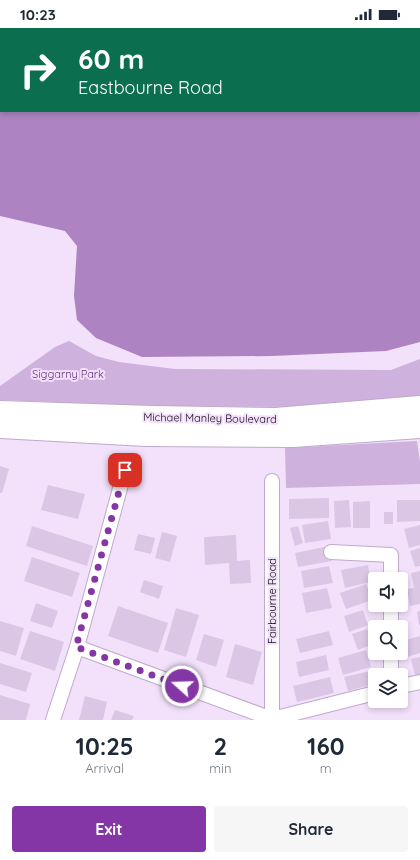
<!DOCTYPE html>
<style>
body{margin:0;font-family:Quicksand,sans-serif;background:#f6f6f7;color:#1f2937;height:100vh;display:flex;flex-direction:column;font-size:15px;white-space:nowrap}
*{box-sizing:border-box;margin:0}
p{font-size:13px;color:#747a83}
.icon{flex:none;width:22px;height:22px;fill:none;stroke:currentColor;stroke-width:2;stroke-linecap:round;stroke-linejoin:round}
.map{position:relative;height:692px;overflow:hidden}
.sheet{display:flex;flex-direction:column;background:#fff;flex:1}
.sheet>*{flex:none}
.hud{position:absolute;left:0px;top:0px;width:420px;height:84px;box-shadow:0 2px 6px #0003;background:#0b6e4f;color:#fff;overflow:hidden}
.controls{position:absolute;left:368px;top:544px;display:grid;gap:8px}
.controls a{display:grid;place-items:center;width:40px;height:40px;border-radius:4px;background:#fff;box-shadow:0 2px 6px #0003;font-size:20px}
.pin{position:absolute;display:grid;place-items:center;width:34px;height:34px;color:#fff;margin:-17px;border-radius:8px;box-shadow:0 2px 6px #0006}
.me{position:absolute;width:44px;margin:-22px;rotate:290deg;stroke-linejoin:round;filter:drop-shadow(0 0 3px #0008)}
.turn{display:flex;align-items:center;gap:14px;height:84px;padding:0 12px;font-size:18px}
.turn .icon{width:52px;height:52px;stroke-width:2.5}
.turn b{display:block;font-size:28px;line-height:34px}
.eta{display:flex;justify-content:space-evenly;align-items:center;height:68px;text-align:center}
.eta b{font-size:24px;font-weight:700;line-height:28px}
.cta{display:flex;gap:8px;margin-top:auto;padding:8px 12px}
.cta a{flex:1;height:46px;border-radius:4px;background:#8536a6;color:#fff;font-size:16px;font-weight:700;line-height:46px;text-align:center}
.cta a+a{background:#f6f6f7;color:#1f2937}
.status{display:flex;justify-content:space-between;align-items:center;height:28px;padding:0 20px;background:#fff;direction:ltr}
.status svg{height:11px;fill:currentColor}
.map>svg:first-child{display:block}
.green{fill:#ceb1dd}
.water{fill:#ad84c1;fill-rule:evenodd}
.building{fill:#dbc6e6}
.lines{fill:none;stroke-linecap:round;stroke-linejoin:round}
.minor-casing{stroke:#bfaaca;stroke-width:16}
.trunk-casing{stroke:#bfaaca;stroke-width:24}
.minor{stroke:#fff;stroke-width:14}
.trunk{stroke:#fff;stroke-width:22}
.route{stroke:#8536a6;stroke-width:7;stroke-dasharray:0 12.6}
.labels{text-anchor:middle;dominant-baseline:central;stroke-width:4;stroke-linejoin:round;paint-order:stroke}
.park-label{font-size:11px;fill:#64307b;stroke:#f3e1fc}
.street-label{font-size:11px;fill:#100914;stroke:#f3e1fc}
</style>
<div class="status"><b>10:23</b><svg viewBox="0 0 49 12"><path d="M0 12V9h3v3zM5 12V6h3v6zM10 12V3h3v9zM15 12V0h3v12zM26 1h20v11H26zM47 4h2v5h-2z"/></svg></div>
<div class="map">
<svg width="420" height="692" viewBox="0 0 420 692">
<rect width="100%" height="100%" fill="#f3e1fc"/>
<path class="green" d="M69,313L96,328L119,334L175,341L391,342L420,331V372L306,379L148,378L0,372V358L55,319Z
M417,413L420,434V456L286,460L285,420Z"/>
<path class="water" d="M0,0H420V314L386,323L272,328L142,329L96,310L77,292L74,268L77,218L65,203L0,188ZM1,1H419V83H1Z"/>
<path class="building" d="M0,438L9,441L2,465H0Z
M48,457L85,466L78,491L41,482Z
M329,470V490L289,491V471Z
M349,472L351,499L335,500L334,473Z
M397,472H420V493L397,494Z
M370,473V500H353V474Z
M384,484H393V496H384Z
M328,493L331,511L305,515L302,497Z
M420,497V517L409,520L404,501Z
M32,498L93,518L87,538L26,518Z
M298,498L303,515L295,518L290,500Z
M162,504L177,508L170,534L155,530Z
M138,506L155,510L151,526L134,522Z
M236,507L237,533L250,532L251,555L230,556L229,535L205,537L204,509Z
M329,518L332,533L298,539L295,525Z
M420,520V538L415,539L410,523Z
M32,529L80,545L72,569L24,553Z
M368,537L371,554L345,560L341,542Z
M329,538L333,555L304,560L301,543Z
M420,543V576L410,578L407,561L414,560L411,545Z
M144,552L163,558L159,571L140,564Z
M366,556L372,572L346,581L340,565Z
M327,560L332,580L306,585L302,565Z
M36,575L58,583L52,600L30,593Z
M118,578L168,595L158,625L108,608Z
M176,580L199,587L186,629L164,622Z
M363,582L368,597L349,604L344,588Z
M420,583V597H419L417,584Z
M0,593L24,600L16,628L0,623Z
M367,601L373,616L358,622L352,606Z
M30,603L64,614L55,643L20,631Z
M329,603L333,617L300,625L296,611Z
M204,606L224,612L216,639L196,632Z
M420,608V625L407,629L402,613Z
M235,616L262,624L253,657L226,649Z
M366,622L371,639L343,647L338,630Z
M326,627L329,642L299,649L296,634Z
M420,629V647L415,648L411,631Z
M0,635L32,645L26,664L0,656Z
M370,643L374,656L348,663L344,649Z
M330,649L334,665L297,674L293,658Z
M0,667L30,676L26,692H0Z
M85,668L107,674L103,692H79Z
M115,682L134,688L132,692H111Z"/>
<g class="lines">
<defs>
<path id="minor" d="M331,524L391,527V551
M391,599V577
M77,619L272,691L375,665
M391,647V625
M401,658L420,654
M53,692L77,619L125,442
M272,692V453"/>
<path id="trunk" d="M0,384L152,389L276,391L420,379
M0,399L146,407L293,408L420,399"/>
</defs>
<use href="#minor" class="minor-casing"/>
<use href="#trunk" class="trunk-casing"/>
<use href="#minor" class="minor"/>
<use href="#trunk" class="trunk"/>
</g>
<g class="lines">
<path class="route" d="M125,442L76,619L182,658"/>
</g>
<g class="labels">
<g class="park-label">
<text x="68" y="346">Siggarny Park</text>
</g>
<g class="street-label">
<text transform="translate(210 390) rotate(1)">Michael Manley Boulevard</text>
<text transform="translate(272 573) rotate(-90)">Fairbourne Road</text>
</g>
</g>
</svg>
<div class="controls">
<a><svg class="icon" aria-label="sound" viewBox="0 0 24 24"><path d="M4 9h4l5-4v14l-5-4H4zM17 9q2 3 0 6"/></svg></a>
<a><svg class="icon" aria-label="search" viewBox="0 0 24 24"><circle cx="10" cy="10" r="6"/><path d="M15 15l6 6"/></svg></a>
<a><svg class="icon" aria-label="layers" viewBox="0 0 24 24"><path d="M12 4l9 5-9 5-9-5zM3 14l9 5 9-5"/></svg></a>
</div>
<div class="pin" style="left:125px;top:442px;background:#d93025"><svg class="icon" aria-label="arrive" viewBox="0 0 24 24"><path d="M6 21V4h12l-3 4 3 4H6"/></svg></div>
<svg class="me" style="left:182px;top:658px" viewBox="-20 -20 40 40"><circle r="17" fill="#8536a6" stroke="#fff" stroke-width="3"/><path d="M0-11L8 9 0 5-8 9z" fill="#fff"/></svg>
<div class="hud">
<div class="turn"><svg class="icon" aria-label="right" viewBox="0 0 24 24"><path d="M7 20v-9h11M14 6l5 5-5 5"/></svg><div><b>60 m</b>Eastbourne Road</div></div>
</div>
</div>
<section class="sheet">
<div class="eta">
<div><b>10:25</b><p>Arrival</p></div>
<div><b>2</b><p>min</p></div>
<div><b>160</b><p>m</p></div>
</div>
<div class="cta"><a>Exit</a><a>Share</a></div>
</section>
